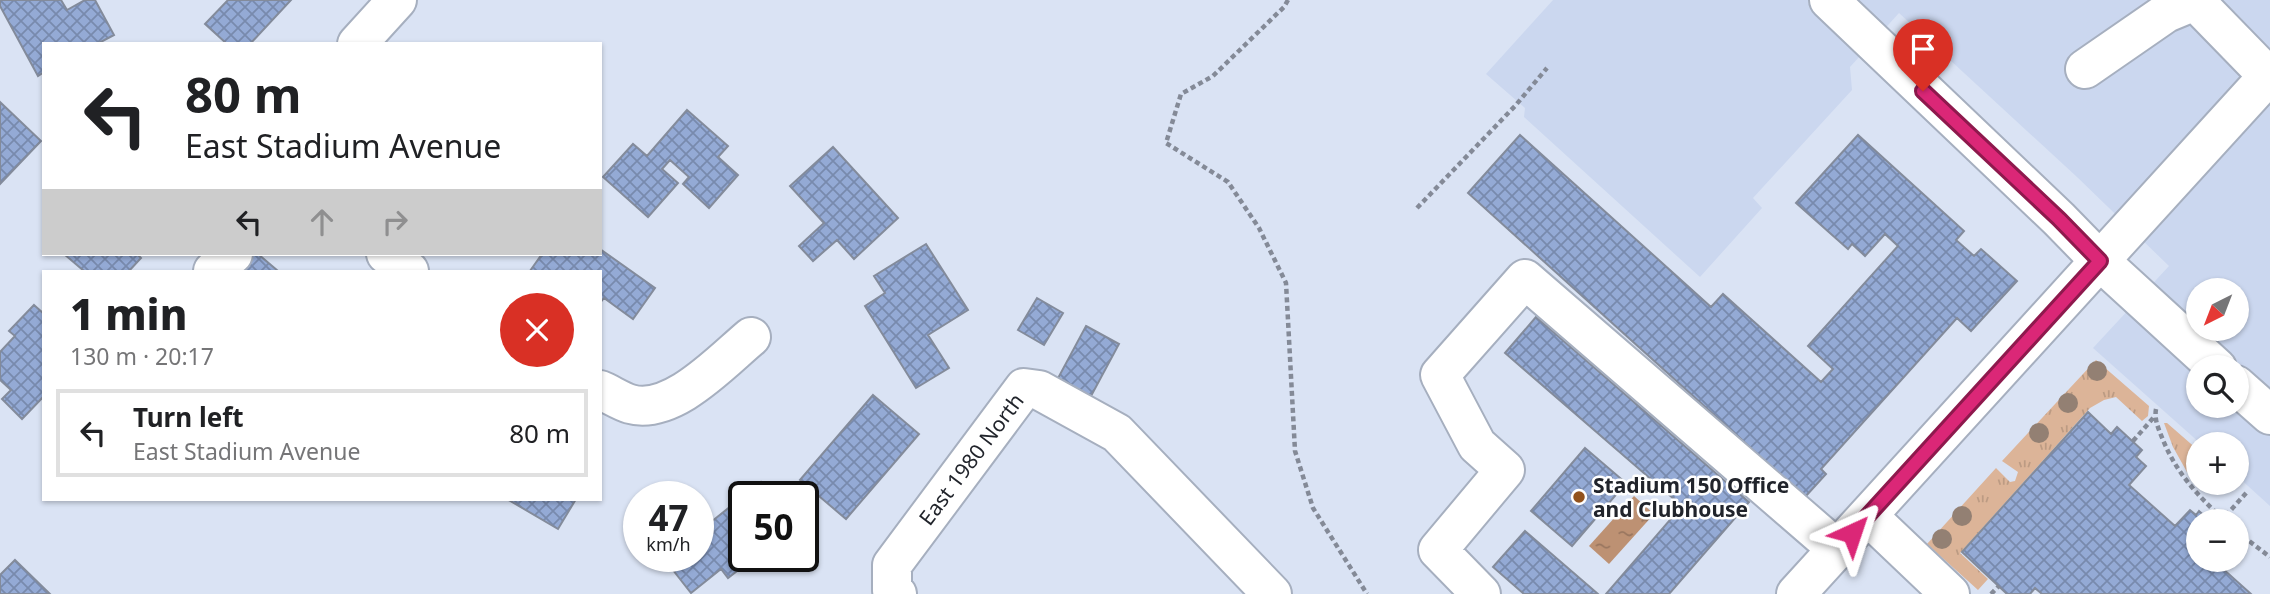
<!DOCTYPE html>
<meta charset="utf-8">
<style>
body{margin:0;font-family:"Noto Sans",sans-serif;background:#f6f6f6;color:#202124;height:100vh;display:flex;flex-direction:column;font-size:26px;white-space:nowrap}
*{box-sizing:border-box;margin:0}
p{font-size:23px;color:#757577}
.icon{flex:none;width:38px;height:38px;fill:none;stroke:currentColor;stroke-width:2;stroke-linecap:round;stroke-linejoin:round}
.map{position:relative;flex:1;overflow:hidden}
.side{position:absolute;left:42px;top:270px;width:560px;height:231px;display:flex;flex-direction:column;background:#fff;border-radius:0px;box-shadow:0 2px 5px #0004}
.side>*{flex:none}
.top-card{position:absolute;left:42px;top:42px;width:560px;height:214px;border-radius:0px;box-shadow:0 2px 5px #0004;background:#fff;color:#202124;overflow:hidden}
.needle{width:46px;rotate:222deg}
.fabs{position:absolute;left:2186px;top:278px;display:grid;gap:14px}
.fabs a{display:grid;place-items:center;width:63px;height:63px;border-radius:50%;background:#fff;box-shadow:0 2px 5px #0004;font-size:35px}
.speed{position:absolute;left:623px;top:481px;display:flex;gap:14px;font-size:35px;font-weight:700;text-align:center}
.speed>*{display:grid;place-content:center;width:91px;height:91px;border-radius:50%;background:#fff;box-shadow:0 2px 5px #0004;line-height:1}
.speed small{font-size:18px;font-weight:400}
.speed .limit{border:4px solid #111;border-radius:10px;background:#fff;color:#111}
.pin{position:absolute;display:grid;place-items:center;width:60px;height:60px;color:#fff;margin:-72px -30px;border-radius:50% 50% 50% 0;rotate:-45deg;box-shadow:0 0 7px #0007}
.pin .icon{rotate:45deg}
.me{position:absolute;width:77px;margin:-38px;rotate:42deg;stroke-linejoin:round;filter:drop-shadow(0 0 5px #0008)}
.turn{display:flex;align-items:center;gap:24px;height:147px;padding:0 28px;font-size:32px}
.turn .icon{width:91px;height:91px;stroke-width:2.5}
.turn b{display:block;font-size:49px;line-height:60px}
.lanes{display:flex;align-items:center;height:66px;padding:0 28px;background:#0003;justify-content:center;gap:35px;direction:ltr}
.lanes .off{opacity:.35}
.round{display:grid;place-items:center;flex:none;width:74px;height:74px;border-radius:37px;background:#f6f6f6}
.head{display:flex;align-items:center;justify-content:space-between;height:119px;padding:0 28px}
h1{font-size:42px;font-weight:800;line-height:52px}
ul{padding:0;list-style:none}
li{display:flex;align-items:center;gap:21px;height:88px;margin:0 14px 10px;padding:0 14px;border:4px solid #e0e0e0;border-radius:0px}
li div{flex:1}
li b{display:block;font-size:26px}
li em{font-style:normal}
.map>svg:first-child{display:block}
.built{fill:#cbd7ef;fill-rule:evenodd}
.grass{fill:url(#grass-tufts)}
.water{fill:url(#water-ripples)}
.building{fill:url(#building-cross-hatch);stroke:#838b9b;stroke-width:2}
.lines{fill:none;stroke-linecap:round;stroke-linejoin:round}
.minor-casing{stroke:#a6afbf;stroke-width:42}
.major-casing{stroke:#a6afbf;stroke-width:42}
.path{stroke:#848a97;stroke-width:4.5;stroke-dasharray:5 3.5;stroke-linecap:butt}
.minor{stroke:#fff;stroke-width:38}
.major{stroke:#fff;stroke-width:38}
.tree{fill:#938073}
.route-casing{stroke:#8e194d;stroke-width:18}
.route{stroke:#db2777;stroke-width:12}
.poi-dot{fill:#92521c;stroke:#fff;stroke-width:2.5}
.labels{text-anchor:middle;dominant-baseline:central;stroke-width:5;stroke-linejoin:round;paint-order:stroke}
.street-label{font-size:21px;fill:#21242b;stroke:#fff}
.poi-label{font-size:21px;font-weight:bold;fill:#21242b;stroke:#fff;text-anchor:start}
</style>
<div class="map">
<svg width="2270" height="594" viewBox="0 0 2270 594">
<defs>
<pattern id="grass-tufts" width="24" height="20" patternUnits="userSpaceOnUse" patternTransform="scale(1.75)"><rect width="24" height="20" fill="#dcb498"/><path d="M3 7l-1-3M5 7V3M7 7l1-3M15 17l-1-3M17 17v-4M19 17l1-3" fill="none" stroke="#bc9b83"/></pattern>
<pattern id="water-ripples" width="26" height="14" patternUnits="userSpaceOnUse" patternTransform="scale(1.75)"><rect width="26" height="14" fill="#bd9173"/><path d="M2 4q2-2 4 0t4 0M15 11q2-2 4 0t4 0" fill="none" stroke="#99765f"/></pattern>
<pattern id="building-cross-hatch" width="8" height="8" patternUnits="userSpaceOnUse" patternTransform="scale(1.75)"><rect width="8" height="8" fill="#94aad5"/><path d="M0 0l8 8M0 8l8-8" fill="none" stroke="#788aad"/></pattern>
</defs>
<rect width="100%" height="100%" fill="#dae3f4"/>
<path class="built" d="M1553,0H2270V506L2237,476L2236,444H2201L2093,348L2169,266L2077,177L1899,13L1850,67L1852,90L1753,198L1762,208L1700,277L1524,117L1525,108L1486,74ZM2198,290H2236V329H2198ZM2198,368H2236V406H2198Z"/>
<path class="grass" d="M2096,360L2149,406L2148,416L2142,421L2116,397L2104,400L2090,408L1960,553L1988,579L1978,590L1927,544L1996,468L2010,482L2015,481L2018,472L2002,461Z
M2164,423H2167L2198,450V468L2187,472L2173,447Z"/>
<path class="water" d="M1634,496L1654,514L1609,564L1589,546Z"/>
<path class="building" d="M0,0H61L67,10L85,0H95L114,35L97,44H44V72L38,76L0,6Z
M228,0H291L250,44H227L205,24Z
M0,102L41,141L0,184Z
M687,110L728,146L718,157L738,175L709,208L683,184L689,177L670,160L662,169L678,183L648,217L603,177L633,144L647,156Z
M1520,135L1711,307L1723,294L1821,382L1833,369L1808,346L1898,246L1885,234L1865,256L1852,244L1848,249L1796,203L1858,135L1964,231L1956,240L1974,256L1981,249L2017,281L1971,331L1957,318L1821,469L1826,474L1805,497L1468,193Z
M833,147L898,218L854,259L837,240L813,261L799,246L824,223L790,186Z
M926,244L968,310L928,335L949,368L916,388L865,306L885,293L874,276Z
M600,249L655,288L633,319L604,298L600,303V271H530L542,254H600Z
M64,254H137L141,258L129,271H84Z
M251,254H258L278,271H236Z
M1037,298L1063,313L1044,345L1018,330Z
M34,305L44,314V396L22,419L2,399L11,390L0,380V352L15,336L9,331Z
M1536,317L1749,502L1669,594H1606L1682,506L1505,353Z
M1086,326L1119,344L1090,398L1057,380Z
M873,395L919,434L846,519L800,480Z
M2088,412L2111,434L2117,427L2142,450L2136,457L2146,466L2129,485L2175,526L2190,510L2196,515L2199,511L2211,522H2198V560H2229L2222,568L2251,594H2042L2035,588L2030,594H2007L1962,552Z
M1585,448L1626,483L1572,546L1531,511Z
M761,482L773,497H744V556H773L762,565L755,557L728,578L721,569L691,593L662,556H698V516L706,526Z
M507,499H576L558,529Z
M1525,531L1598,594H1524L1493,567Z
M15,560L50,594H0V575Z"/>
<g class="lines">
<defs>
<path id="minor" d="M1829,0L2059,219L2100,261L2217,368
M357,44L397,0
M2085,69L2166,13L2195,1L2268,76
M386,254L409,271
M213,271L233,254
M2236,385L2270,415
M600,390C610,394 620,401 630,404C672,416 721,362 751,337
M1868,516L1950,594
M897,594L892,590V565L1024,388L1039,390L1117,433L1272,594
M1481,594L1438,550L1505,470L1477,445L1440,375L1525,279L1837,549"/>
<path id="major" d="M1796,594L2270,74"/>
</defs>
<use href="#minor" class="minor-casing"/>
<use href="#major" class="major-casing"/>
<path class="path" d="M1288,0L1284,7L1213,76L1181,94L1166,143L1228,182L1259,228L1286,283L1295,451L1313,508L1367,594
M1417,208L1515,106L1547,68
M2156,409C2154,420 2159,430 2163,440C2177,474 2199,497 2226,522
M2133,441L2155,416
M2220,522L2248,491
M2236,531L2270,557
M1991,594L1999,586"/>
<use href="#minor" class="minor"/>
<use href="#major" class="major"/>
</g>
<g class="tree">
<circle cx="2097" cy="371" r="10"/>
<circle cx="2068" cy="403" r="10"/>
<circle cx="2039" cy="433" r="10"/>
<circle cx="1962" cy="516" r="10"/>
<circle cx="1942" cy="539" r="10"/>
</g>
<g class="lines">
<defs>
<path id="route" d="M1852,533L2100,261L2059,219L1923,91"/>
</defs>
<use href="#route" class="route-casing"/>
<use href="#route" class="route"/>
</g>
<circle class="poi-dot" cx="1579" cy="497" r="7"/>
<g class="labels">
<g class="street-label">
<text transform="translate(971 459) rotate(-53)">East 1980 North</text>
</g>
<g class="poi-label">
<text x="1593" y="485">Stadium 150 Office<tspan x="1593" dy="24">and Clubhouse</tspan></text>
</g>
</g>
</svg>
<div class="fabs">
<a><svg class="needle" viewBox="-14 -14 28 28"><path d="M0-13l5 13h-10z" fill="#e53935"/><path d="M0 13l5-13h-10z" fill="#757577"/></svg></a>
<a><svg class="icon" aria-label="search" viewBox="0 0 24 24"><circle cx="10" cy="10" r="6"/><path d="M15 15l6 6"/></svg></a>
<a>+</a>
<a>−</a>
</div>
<div class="speed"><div>47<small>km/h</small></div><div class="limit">50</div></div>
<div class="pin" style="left:1923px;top:91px;background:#d93025"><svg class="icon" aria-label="arrive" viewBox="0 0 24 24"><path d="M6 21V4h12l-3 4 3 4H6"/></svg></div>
<svg class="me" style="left:1852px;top:533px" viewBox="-20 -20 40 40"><path d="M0-17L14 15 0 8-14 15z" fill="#db2777" stroke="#fff" stroke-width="4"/></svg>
<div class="top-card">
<div class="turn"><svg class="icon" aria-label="left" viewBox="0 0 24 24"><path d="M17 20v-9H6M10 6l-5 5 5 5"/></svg><div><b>80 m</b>East Stadium Avenue</div></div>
<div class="lanes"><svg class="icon" aria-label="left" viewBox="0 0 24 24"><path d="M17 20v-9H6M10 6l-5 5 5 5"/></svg><svg class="icon off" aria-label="ahead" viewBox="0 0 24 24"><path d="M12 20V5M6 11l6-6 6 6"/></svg><svg class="icon off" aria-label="right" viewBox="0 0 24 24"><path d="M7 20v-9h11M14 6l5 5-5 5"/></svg></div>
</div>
<section class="side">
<div class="head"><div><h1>1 min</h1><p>130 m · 20:17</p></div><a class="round" style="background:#d93025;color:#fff"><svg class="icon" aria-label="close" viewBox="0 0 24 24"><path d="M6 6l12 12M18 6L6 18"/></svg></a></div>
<ul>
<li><svg class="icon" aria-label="left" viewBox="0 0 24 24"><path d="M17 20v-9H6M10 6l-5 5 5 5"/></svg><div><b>Turn left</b><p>East Stadium Avenue</p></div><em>80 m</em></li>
</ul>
</section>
</div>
